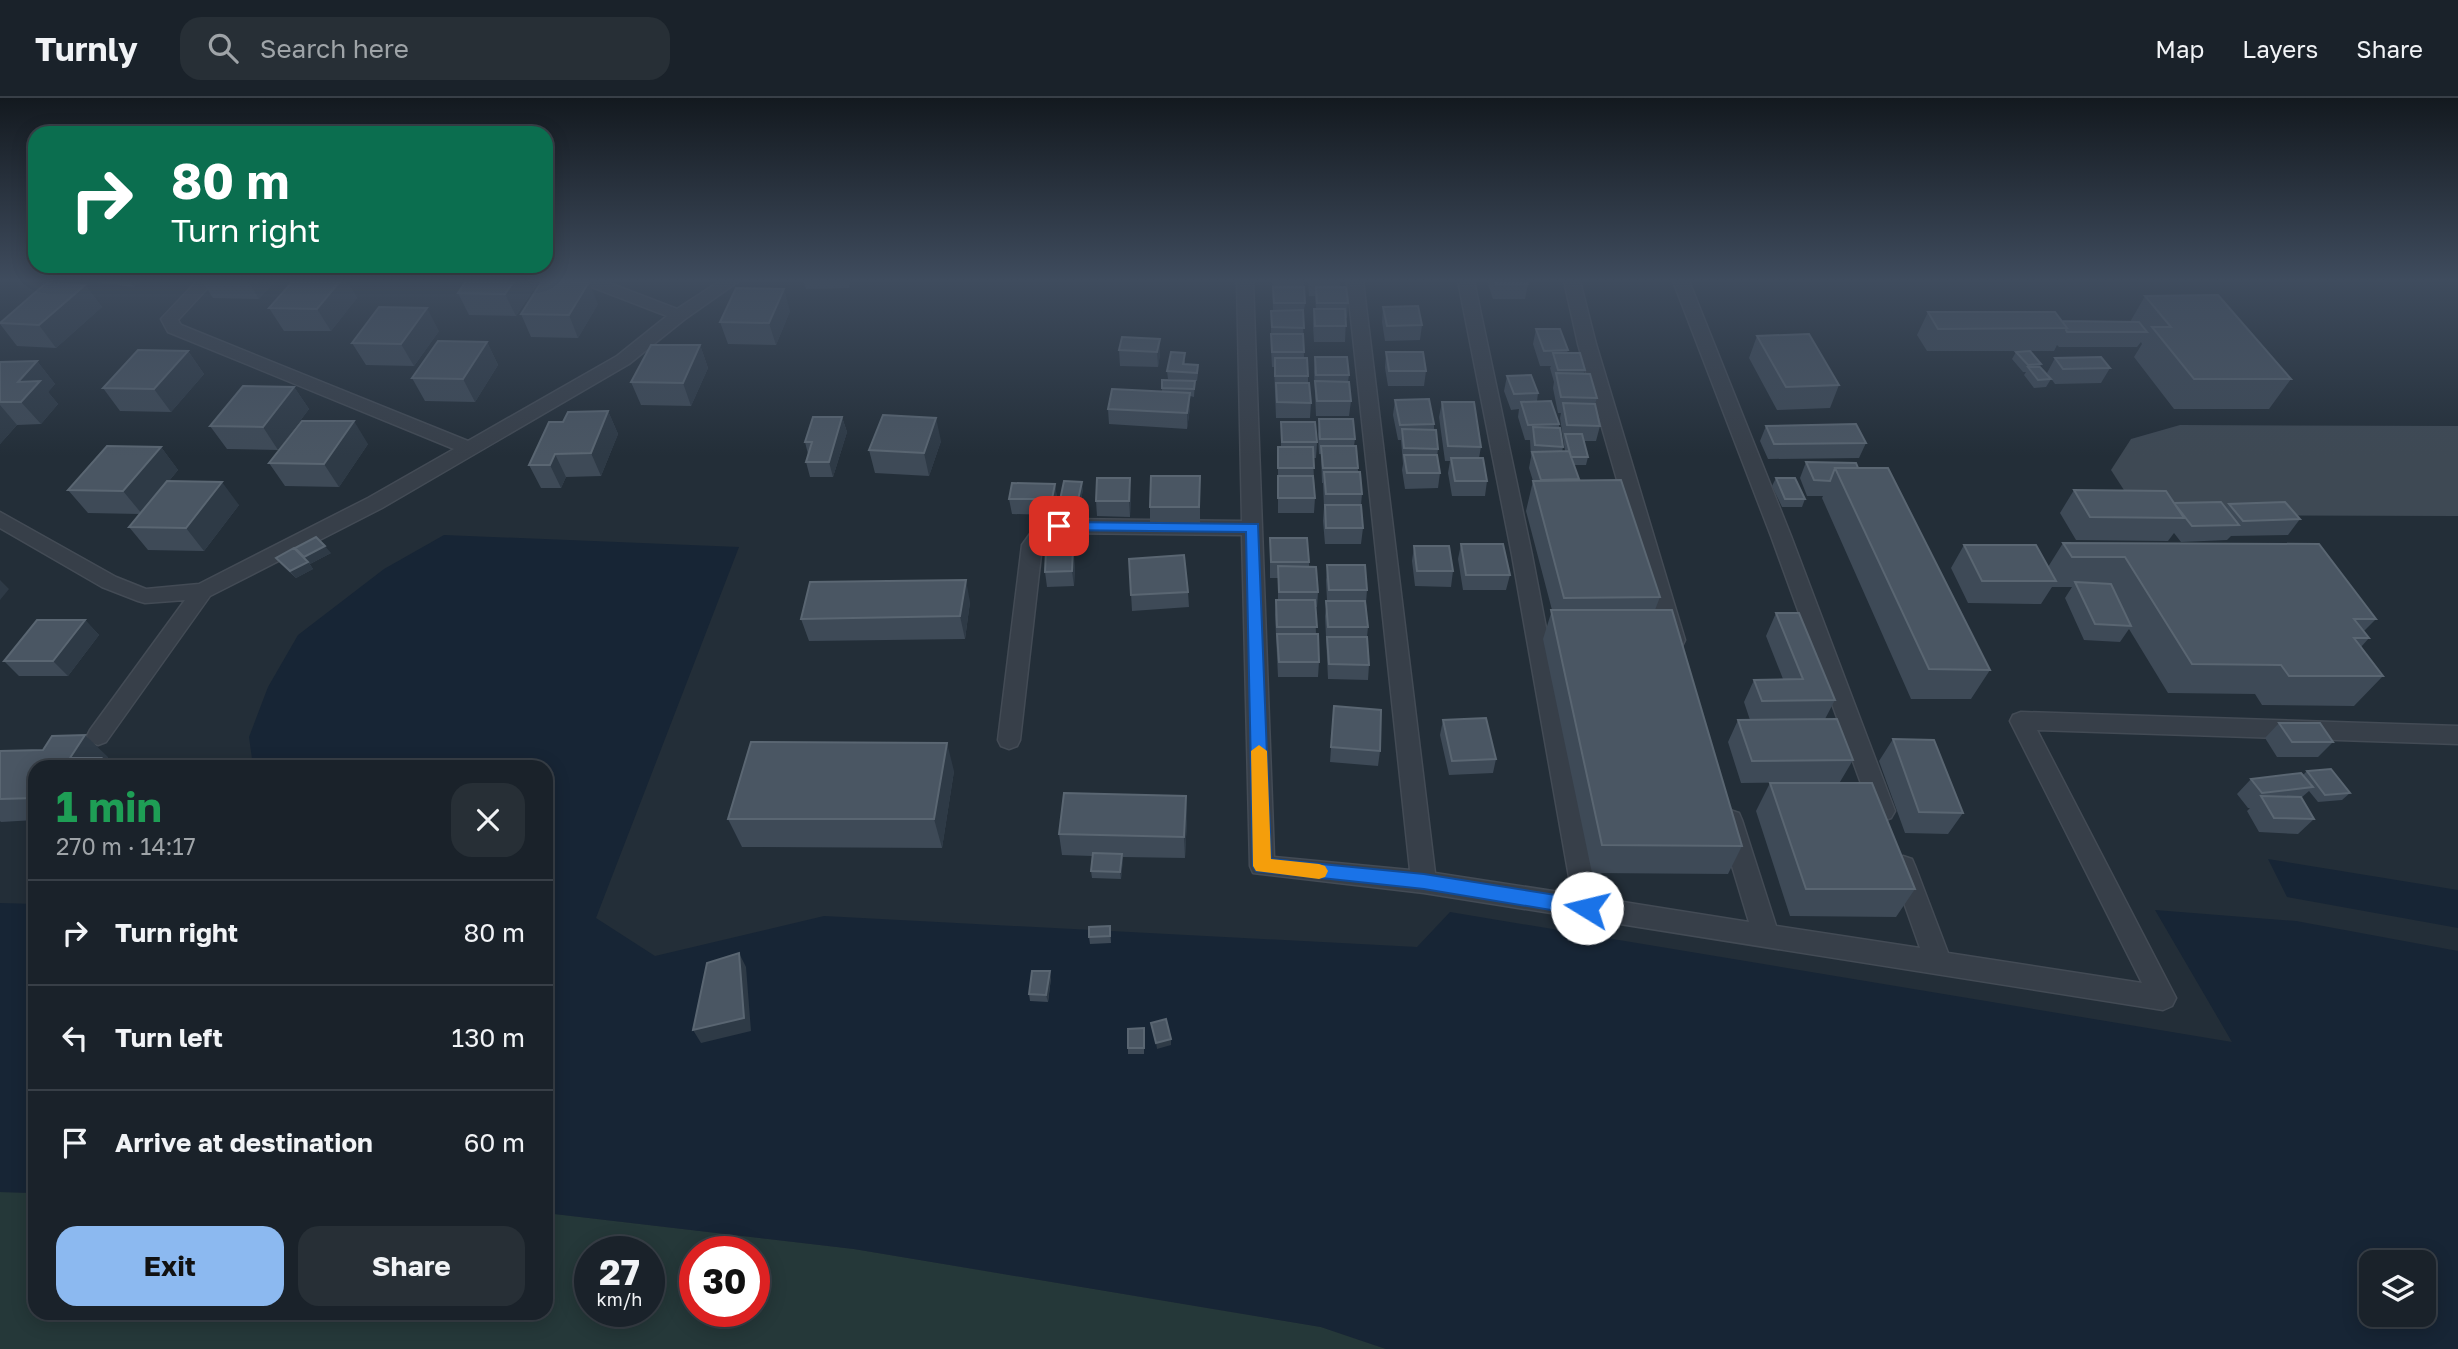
<!DOCTYPE html>
<meta charset="utf-8">
<style>
body{margin:0;font-family:"Golos Text",sans-serif;background:#272f36;color:#f1f3f6;height:100vh;display:flex;flex-direction:column;font-size:26px;white-space:nowrap}
*{box-sizing:border-box;margin:0}
p{font-size:23px;color:#9fa4a8}
.icon{flex:none;width:38px;height:38px;fill:none;stroke:currentColor;stroke-width:2;stroke-linecap:round;stroke-linejoin:round}
.map{position:relative;flex:1;overflow:hidden}
.side{position:absolute;left:28px;top:662px;width:525px;height:560px;display:flex;flex-direction:column;background:#1a222a;border-radius:21px;box-shadow:0 4px 18px #0003,0 0 0 2px #383f47}
.side>*{flex:none}
.banner{position:absolute;left:28px;top:28px;width:525px;height:147px;border-radius:21px;box-shadow:0 4px 18px #0003,0 0 0 2px #383f47;background:#0b6e4f;color:#fff;overflow:hidden}
.fabs{position:absolute;left:2359px;top:1152px;display:grid;gap:14px}
.fabs a{display:grid;place-items:center;width:77px;height:77px;border-radius:14px;background:#1a222a;box-shadow:0 4px 18px #0003,0 0 0 2px #383f47;font-size:35px}
.speed{position:absolute;left:574px;top:1138px;display:flex;gap:14px;font-size:35px;font-weight:700;text-align:center}
.speed>*{display:grid;place-content:center;width:91px;height:91px;border-radius:50%;background:#1a222a;box-shadow:0 4px 18px #0003,0 0 0 2px #383f47;line-height:1}
.speed small{font-size:18px;font-weight:400}
.speed .limit{border:10px solid #d22;background:#fff;color:#111}
.pin{position:absolute;display:grid;place-items:center;width:60px;height:60px;color:#fff;margin:-30px;border-radius:14px;box-shadow:0 4px 10px #0006}
.me{position:absolute;width:77px;margin:-38px;rotate:279deg;stroke-linejoin:round;filter:drop-shadow(0 0 5px #0008)}
.turn{display:flex;align-items:center;gap:24px;height:147px;padding:0 28px;font-size:32px}
.turn .icon{width:91px;height:91px;stroke-width:2.5}
.turn b{display:block;font-size:49px;line-height:60px}
.round{display:grid;place-items:center;flex:none;width:74px;height:74px;border-radius:21px;background:#272f36}
.summary{display:flex;align-items:center;justify-content:space-between;height:119px;padding:0 28px}
h1{font-size:42px;font-weight:700;line-height:52px;color:#1e9e55}
.primary-button{display:flex;gap:14px;margin-top:auto;padding:14px 28px}
.primary-button a{flex:1;height:80px;border-radius:21px;background:#8cb9f0;color:#111;font-size:28px;font-weight:700;line-height:80px;text-align:center}
.primary-button a+a{background:#272f36;color:#f1f3f6}
ul{padding:0;list-style:none}
li{display:flex;align-items:center;gap:21px;height:105px;padding:0 28px;border-top:2px solid #383f47}
li div{flex:1}
li b{display:block;font-size:26px}
li em{font-style:normal}
header{display:flex;align-items:center;gap:42px;box-sizing:border-box;height:98px;padding:0 35px;background:#1a222a;border-bottom:2px solid #383f47}
header strong{font-size:33px}
nav{display:flex;gap:38px;margin-inline-start:auto;font-size:24px}
.search{width:490px;height:63px;background:#272f36;display:flex;align-items:center;gap:18px;box-sizing:border-box;padding:0 24px;border-radius:21px;color:#9fa4a8;font-size:26px}
.map>svg:first-child{display:block}
.green{fill:#253839;fill-rule:evenodd}
.water{fill:#172535;fill-rule:evenodd}
.lines{fill:none;stroke-linecap:round;stroke-linejoin:round}
.runway{fill:#3e4954;fill-rule:evenodd}
.minor-casing{stroke:#434b55;stroke-width:3}
.minor{fill:#373f49;fill-rule:evenodd}
.wall{fill:#3e4a57}
.shaded-wall{fill:#2e3a46}
.building{fill:#4a5663;stroke:#5a6672;stroke-width:2}
.route{fill:#1a73e8;stroke:#114b97;stroke-width:2}
.slow{fill:#f59e0b}
</style>
<header>
<strong>Turnly</strong>
<div class="search"><svg class="icon" aria-label="search" viewBox="0 0 24 24"><circle cx="10" cy="10" r="6"/><path d="M15 15l6 6"/></svg>Search here</div>
<nav><a>Map</a><a>Layers</a><a>Share</a></nav>
</header>
<div class="map">
<svg width="2458" height="1251" viewBox="0 0 2458 1251">
<rect width="100%" height="100%" fill="#232e38"/>
<path class="green" d="M0,1094L35,1095V1214H546V1115L854,1151L1321,1229L1386,1251H0ZM590,1153H649V1213H590ZM695,1153H754V1213H695Z"/>
<path class="water" d="M444,437L739,449L596,820L655,858L824,818L1417,849L1450,814L2232,944L2155,812L2296,823L2458,853V1251H1386L1321,1229L854,1151L546,1115V668H253L249,639L268,589L298,537L384,471ZM2371,1164H2424V1216H2371Z
M2268,761L2458,792V830L2287,799Z
M0,805L35,806V1095L0,1094Z"/>
<g class="lines">
<path class="runway" d="M2180,327L2458,328V418L2180,417L2131,403L2111,372L2131,341Z"/>
<defs>
<path id="minor" d="M197,183H214L178,222L181,227L468,343L617,258L667,218L584,186L582,183H604L677,211L720,183H739L685,221L629,266L382,410L210,498L106,644L98,647L90,644L87,638L90,632L185,502L145,505L138,503L102,489L0,430V414L116,479L146,491L199,486L368,400L454,351L168,234L161,221Z
M1237,183H1253L1274,759L1410,772L1347,183H1363L1435,775L1572,796L1512,457L1458,183H1474L1532,457L1598,800L1749,824L1718,722L1721,715L1730,712L1739,715L1742,722L1776,828L1920,850L1891,768L1894,761L1903,758L1912,761L1915,768L1948,855L2142,885L2010,623L2013,617L2021,614L2458,628V646L2037,632L2176,900L2172,908L2163,912L1424,795L1253,775L1250,768L1242,437L1061,435L1049,439L1042,448L1020,642L1017,648L1009,651L1001,648L998,642L1022,447L1035,429L1059,421L1242,423Z
M1564,183H1580L1596,246L1685,542L1682,548L1674,550L1666,548L1663,542L1578,246Z
M1673,183H1689L1791,438L1895,713L1891,720L1883,723L1875,720L1871,713L1771,438Z"/>
</defs>
<use href="#minor" class="minor-casing"/>
<use href="#minor" class="minor"/>
</g>
<path class="wall" d="M86,183H141L134,189Z
M202,183H275L259,201L213,200Z
M293,183H347L357,200L331,233H284L269,210Z
M466,183H535L537,186L516,218L469,217L458,195Z
M803,183H850L849,190L806,191Z
M1272,183H1304L1305,205L1303,221L1304,260L1308,278V285L1311,305L1310,320H1276L1274,269H1272L1271,251V213H1273Z
M1308,183H1340V189L1348,205L1347,220H1346L1345,244H1314L1313,227L1314,211H1316L1315,198H1309Z
M1487,183H1527L1528,186L1525,201H1493Z
M85,187L102,209L56,250L17,248L0,226V224Z
M2145,198L2291,281L2269,311H2174L2134,259L2142,246L2141,244L2137,249H2059L2057,247L2054,253H2031L2041,266L2040,269L2051,281L2046,289L2034,290L2024,277L2026,274H2023L2012,261L2016,254L2026,253H1927L1917,237L1928,214L2062,223L2130,224Z
M598,206L578,240L531,239L521,216Z
M1383,209L1422,227L1420,242L1385,243L1382,224Z
M790,213L776,247L728,246L720,224Z
M1536,231L1568,252L1567,255L1585,272L1584,276L1597,300L1595,306L1600,328L1596,343H1584L1588,359L1586,367H1574L1579,381L1578,383L1660,499L1655,512L1742,748L1728,776L1592,775L1543,541L1552,512L1526,413L1533,383L1529,370L1531,359L1530,342H1525L1518,319L1519,311L1511,312L1504,293L1507,278L1538,295L1537,303L1559,326V330L1563,349L1562,354L1565,353L1560,320L1561,315H1558L1553,290L1554,284L1550,270L1551,268H1540L1533,246Z
M439,233L414,268L366,267L352,245Z
M1757,238L1839,287L1830,310L1777,312L1749,260Z
M1122,239L1160,256L1158,269L1120,268L1119,252Z
M487,244L498,267L475,304L425,303L412,280Z
M700,247L708,270L691,308L641,307L631,284Z
M188,253L204,276L171,314L120,313L103,290Z
M1386,254L1426,273L1424,288H1388L1385,270Z
M1315,259L1349,277L1348,284L1351,303L1349,318H1316L1314,274Z
M2055,260L2110,270L2101,285L2055,286L2047,275Z
M1185,262V266L1198,275L1197,283H1195L1194,299L1190,298V310L1187,331L1109,326L1108,311L1162,293V282L1192,283L1168,281L1167,273Z
M37,263L55,286L48,294L58,306L41,326L17,327L0,346V264Z
M294,289L309,311L278,352L227,351L210,328Z
M1395,302L1434,326V332L1438,351L1437,359L1440,375L1438,390L1405,391L1402,372L1403,366L1401,342H1398L1393,317Z
M1442,304L1481,349L1479,360L1487,383L1485,398H1452L1448,375L1450,363H1445L1439,319Z
M608,313L618,336L601,378L566,379L561,390H541L529,367L563,324Z
M842,319L847,334L833,379H810L806,364L808,356L805,344Z
M1319,321L1355,341L1354,348L1362,396L1361,407L1363,430L1361,446H1325L1323,423L1324,409L1323,385H1322L1321,356H1319L1318,336Z
M1281,324L1317,344L1316,360H1313L1315,400L1314,415H1278V349H1281Z
M1766,328L1866,345L1859,360L1768,361L1760,343Z
M941,343L929,378L875,375L869,352Z
M368,346L339,389L285,388L269,365Z
M161,349L178,372L169,383L239,407L204,453L148,452L129,429L140,416L88,415L68,392Z
M1806,364L1858,370L1990,572L1971,601H1911L1822,400L1823,398H1807L1800,380Z
M1776,380L1805,401L1802,409H1782L1772,388Z
M1055,386L1057,401L1054,417L1012,416L1009,401Z
M1083,392L1079,410L1061,409L1060,402Z
M2074,392L2226,410L2229,406L2300,421L2288,437L2231,438L2227,442L2181,444L2174,435L2168,443L2076,442L2060,415Z
M1200,394V425L1150,424V409Z
M1131,395L1130,419L1097,418L1096,403Z
M1270,440L1309,464V469L1318,494L1317,509H1315L1316,536L1319,564L1318,579H1278L1275,517L1276,502H1278V480H1270Z
M2063,445L2376,521L2364,533L2369,540L2361,549L2383,578L2354,608L2262,607L2255,596L2168,595L2129,531L2120,544L2084,542L2065,500L2072,489H2052L2041,506L1968,505L1951,470L1964,447L2048,469Z
M1461,446L1510,477L1506,492H1463L1458,461Z
M1414,448L1453,473L1451,489L1415,488L1412,463Z
M295,450L331,455L310,466L309,465L313,471L296,480L282,467L276,460L300,456Z
M1129,461L1188,494L1189,509L1132,513Z
M1075,466L1074,488L1047,489L1045,474Z
M1327,467L1367,492L1366,505L1368,529L1367,539L1369,567L1368,582L1328,581L1325,518L1327,503L1326,482Z
M970,504L965,541L809,543L801,521Z
M1776,515L1835,602L1825,621L1853,662L1840,684L1741,685L1728,644L1738,622H1750L1744,604L1754,582L1783,581L1766,538Z
M85,522L99,537L68,578H19L4,563Z
M1334,608L1380,653L1378,668L1330,664Z
M1443,622L1496,661L1493,675L1449,677L1440,637Z
M2279,625L2333,644L2318,659H2277L2265,640Z
M1893,641L1963,715L1948,736L1905,735L1879,663Z
M0,653L108,659L105,663L35,668V722L1,724L0,723Z
M954,673L942,750L742,749L728,721Z
M2307,673L2350,695L2342,702L2318,704L2309,693L2301,700L2314,721L2298,736L2259,734L2247,713L2250,710H2248L2237,696L2251,681L2303,677Z
M1770,685L1915,791L1896,819L1790,818L1756,713Z
M1186,698L1187,720L1185,760L1123,759L1121,781L1092,780L1091,773L1092,758L1062,757L1059,736Z
M1110,828L1111,845L1090,846L1089,839Z
M1051,880L1048,904L1030,903L1029,896Z
M1144,930V956H1128V950Z"/>
<path class="shaded-wall" d="M130,183H141L134,189Z
M248,183H275L259,201Z
M340,183H347L357,200L331,233L317,211Z
M514,183H535L537,186L516,218L505,196Z
M589,184L598,206L578,240L569,217Z
M85,187L102,209L56,250L39,227Z
M784,191L790,213L776,247L769,225Z
M427,210L439,233L414,268L401,246Z
M1160,241V256L1158,269L1157,254Z
M487,244L498,267L475,304L463,281Z
M700,247L708,270L691,308L683,285Z
M188,253L204,276L171,314L154,291Z
M37,263L55,286L48,294L58,306L41,326L21,304L18,284Z
M294,289L309,311L278,352L263,329Z
M1190,295V310L1187,331V315Z
M0,307L17,327L0,346Z
M608,313L618,336L601,378L591,355Z
M842,319L847,334L833,379L829,364Z
M936,320L941,343L929,378L924,355Z
M354,323L368,346L339,389L324,366Z
M161,349L178,372L142,416L123,393Z
M555,356L566,379L561,390L550,367Z
M1130,380L1131,395L1130,419L1129,403Z
M222,384L239,407L204,453L186,430Z
M1082,384L1083,392L1079,410L1078,402Z
M1055,386L1057,401L1054,417L1052,401Z
M325,448L331,455L310,466L304,459Z
M1073,450L1075,466L1074,488L1072,473Z
M308,464L313,471L296,480L290,473Z
M0,482L9,491L0,502Z
M966,482L970,504L965,541L960,518Z
M85,522L99,537L68,578L53,563Z
M85,637L108,659L105,663L110,668H78L70,660Z
M947,645L954,673L942,750L934,721Z
M1186,698L1187,720L1185,760L1184,739Z
M1122,756L1123,763L1121,781L1120,774Z
M739,855L746,869L751,933L701,945L693,932Z
M1050,873L1051,880L1048,904L1046,897Z
M1171,941V947L1157,951L1156,945Z"/>
<path class="building" d="M293,183H340L317,211L269,210Z
M466,183H514L505,196L458,195Z
M542,183L589,184L569,217L521,216Z
M1495,183H1527L1528,186H1496Z
M46,185L85,187L39,227L0,225Z
M1273,189H1304L1305,205H1274Z
M1316,189H1346L1348,205H1317Z
M736,190L784,191L769,225L720,224Z
M2218,197L2291,281H2194L2152,229H2171L2145,198Z
M1418,208L1422,227L1387,228L1383,209Z
M379,209L427,210L401,246L352,245Z
M1314,211H1345L1346,228H1315Z
M1303,212L1304,230L1272,229L1271,213Z
M1928,214H2055L2067,230L1938,231Z
M2062,223L2139,224L2147,234H2067L2066,232L2067,230Z
M1536,231H1560L1568,252L1544,253Z
M1271,236H1303L1304,254H1272Z
M1809,236L1839,287L1786,289L1757,238Z
M1122,239L1160,241L1157,254L1119,252Z
M438,243L487,244L463,281L412,280Z
M651,247H700L683,285L631,284Z
M138,252L188,253L154,291L103,290Z
M2030,253L2041,266L2028,267L2016,254Z
M1171,254L1185,255L1183,266L1198,267L1197,275L1167,273Z
M1386,254H1423L1426,273H1389Z
M1553,255H1580L1585,272H1558Z
M1315,259H1347L1349,277H1316Z
M2101,259L2110,270L2063,271L2055,260Z
M1275,260H1307L1308,278H1275Z
M37,263L18,284L40,283L21,304H0V264Z
M2028,269H2040L2051,281L2038,282Z
M1556,275L1590,276L1597,300L1561,299Z
M1531,277L1538,295L1514,296L1507,278Z
M1162,282L1195,283L1194,291L1162,290Z
M1315,283L1349,284L1351,303H1317Z
M1276,285H1309L1311,305L1277,304Z
M243,288L294,289L263,329L210,328Z
M1112,291L1190,295L1187,315L1108,311Z
M1429,301L1434,326L1400,327L1395,302Z
M1551,303L1559,326L1528,327L1521,304Z
M1442,304H1474L1481,349L1448,348Z
M1563,305L1595,306L1600,328L1567,327Z
M608,313L591,355L555,356L550,367H529L549,324H563L568,314Z
M883,317L936,320L924,355L869,352Z
M813,319H842L829,364H806L812,344H805Z
M1319,321H1353L1355,341H1320Z
M302,323H354L324,366L269,365Z
M1281,324H1315L1317,344H1282Z
M1856,326L1866,345L1774,346L1766,328Z
M1533,329L1560,330L1563,349L1535,347Z
M1402,331L1436,332L1438,351L1404,350Z
M1565,336H1582L1588,359H1571Z
M107,348L161,349L123,393L68,392Z
M1321,348H1356L1358,370H1323Z
M1278,349H1313L1314,370H1278Z
M1569,353L1579,381L1541,382L1532,354Z
M1404,357H1437L1440,375H1407Z
M1451,360H1483L1487,383H1455Z
M1806,364L1856,365L1858,370H1835L1830,383L1814,382Z
M1835,370H1888L1990,572L1929,571Z
M1324,374H1360L1362,396H1326Z
M1151,378H1200L1199,409H1150Z
M1278,378H1313L1315,400H1278Z
M1097,380H1130L1129,403H1096Z
M1776,380H1795L1805,401H1785Z
M1621,382L1660,499L1564,500L1533,383Z
M167,383L222,384L186,430L129,429Z
M1064,383L1082,384L1078,402H1060Z
M1012,385L1055,386L1052,401H1009Z
M2074,392L2166,393L2184,420L2090,419Z
M2221,404L2239,427L2192,428L2174,405Z
M2285,404L2300,421L2243,423L2229,406Z
M1325,407H1361L1363,430H1326Z
M316,439L325,448L304,459L295,450Z
M1270,440H1307L1309,464H1271Z
M2063,445L2319,446L2376,521H2354L2369,540H2354L2383,578H2289L2281,567L2192,566L2125,459H2072Z
M1461,446H1503L1510,477H1466Z
M1964,447H2036L2056,483H1982Z
M1414,448H1449L1453,473H1417Z
M294,450L308,464L290,473L276,460Z
M1073,450L1072,473L1045,474L1046,452Z
M1184,457L1188,494L1131,497L1129,461Z
M1327,467H1365L1367,492H1329Z
M1278,468L1316,469L1318,494H1279Z
M966,482L960,518L801,521L810,484Z
M2075,484L2111,486L2131,528L2095,526Z
M1276,502H1315L1317,529H1277Z
M1326,503H1365L1368,529H1328Z
M1551,512H1672L1742,748L1602,747Z
M1776,515H1799L1835,602L1762,603L1754,582L1803,581Z
M37,522H85L53,563H4Z
M1277,536H1318L1319,564H1279Z
M1327,539H1367L1369,567L1329,566Z
M1334,608L1381,612L1380,653L1331,649Z
M1486,620L1496,661L1452,663L1443,622Z
M1837,621L1853,662L1752,663L1738,622Z
M2279,625H2320L2333,644H2292Z
M85,637L70,660H101L95,668H35V700L0,701V653L43,652L52,638Z
M1893,641L1934,642L1963,715L1919,714Z
M751,644L947,645L934,721H728Z
M2331,671L2350,695L2325,697L2307,673Z
M2301,675L2313,689L2262,695L2251,681Z
M1770,685H1872L1915,791H1806Z
M1064,695L1186,698L1184,739L1059,736Z
M2261,698L2301,699L2314,721L2274,720Z
M1093,755L1122,756L1120,774L1091,773Z
M1110,828V838L1089,839V829Z
M739,855L744,920L693,932L707,865Z
M1032,873H1050L1046,897L1029,896Z
M1166,921L1171,941L1156,945L1151,925Z
M1144,930V950H1128V931Z"/>
<linearGradient id="sky" x2="0" y2="1"><stop stop-color="#13191f"/><stop offset="0.51" stop-color="#3f4c5e"/><stop offset="1" stop-color="#3f4c5e" stop-opacity="0"/></linearGradient>
<rect width="2458" height="358" fill="url(#sky)"/>
<path class="route" d="M1059,424L1258,426L1271,761L1424,776L1587,802L1594,805L1596,810L1594,815L1587,818L1424,791L1256,773L1253,768L1246,434L1054,432L1052,428Z"/>
<path class="slow" d="M1259,647L1267,653L1271,761L1319,766L1325,768L1328,773L1325,779L1319,781L1256,773L1253,768L1251,653Z"/>
</svg>
<div class="fabs">
<a><svg class="icon" aria-label="layers" viewBox="0 0 24 24"><path d="M12 4l9 5-9 5-9-5zM3 14l9 5 9-5"/></svg></a>
</div>
<div class="speed"><div>27<small>km/h</small></div><div class="limit">30</div></div>
<div class="pin" style="left:1059px;top:428px;background:#d93025"><svg class="icon" aria-label="arrive" viewBox="0 0 24 24"><path d="M6 21V4h12l-3 4 3 4H6"/></svg></div>
<svg class="me" style="left:1587px;top:810px" viewBox="-20 -20 40 40"><circle r="19" fill="#fff"/><path d="M0-13L10 11 0 6-10 11z" fill="#1a73e8"/></svg>
<div class="banner">
<div class="turn"><svg class="icon" aria-label="right" viewBox="0 0 24 24"><path d="M7 20v-9h11M14 6l5 5-5 5"/></svg><div><b>80 m</b>Turn right</div></div>
</div>
<section class="side">
<div class="summary"><div><h1>1 min</h1><p>270 m · 14:17</p></div><a class="round"><svg class="icon" aria-label="close" viewBox="0 0 24 24"><path d="M6 6l12 12M18 6L6 18"/></svg></a></div>
<ul>
<li><svg class="icon" aria-label="right" viewBox="0 0 24 24"><path d="M7 20v-9h11M14 6l5 5-5 5"/></svg><div><b>Turn right</b></div><em>80 m</em></li>
<li><svg class="icon" aria-label="left" viewBox="0 0 24 24"><path d="M17 20v-9H6M10 6l-5 5 5 5"/></svg><div><b>Turn left</b></div><em>130 m</em></li>
<li><svg class="icon" aria-label="arrive" viewBox="0 0 24 24"><path d="M6 21V4h12l-3 4 3 4H6"/></svg><div><b>Arrive at destination</b></div><em>60 m</em></li>
</ul>
<div class="primary-button"><a>Exit</a><a>Share</a></div>
</section>
</div>
